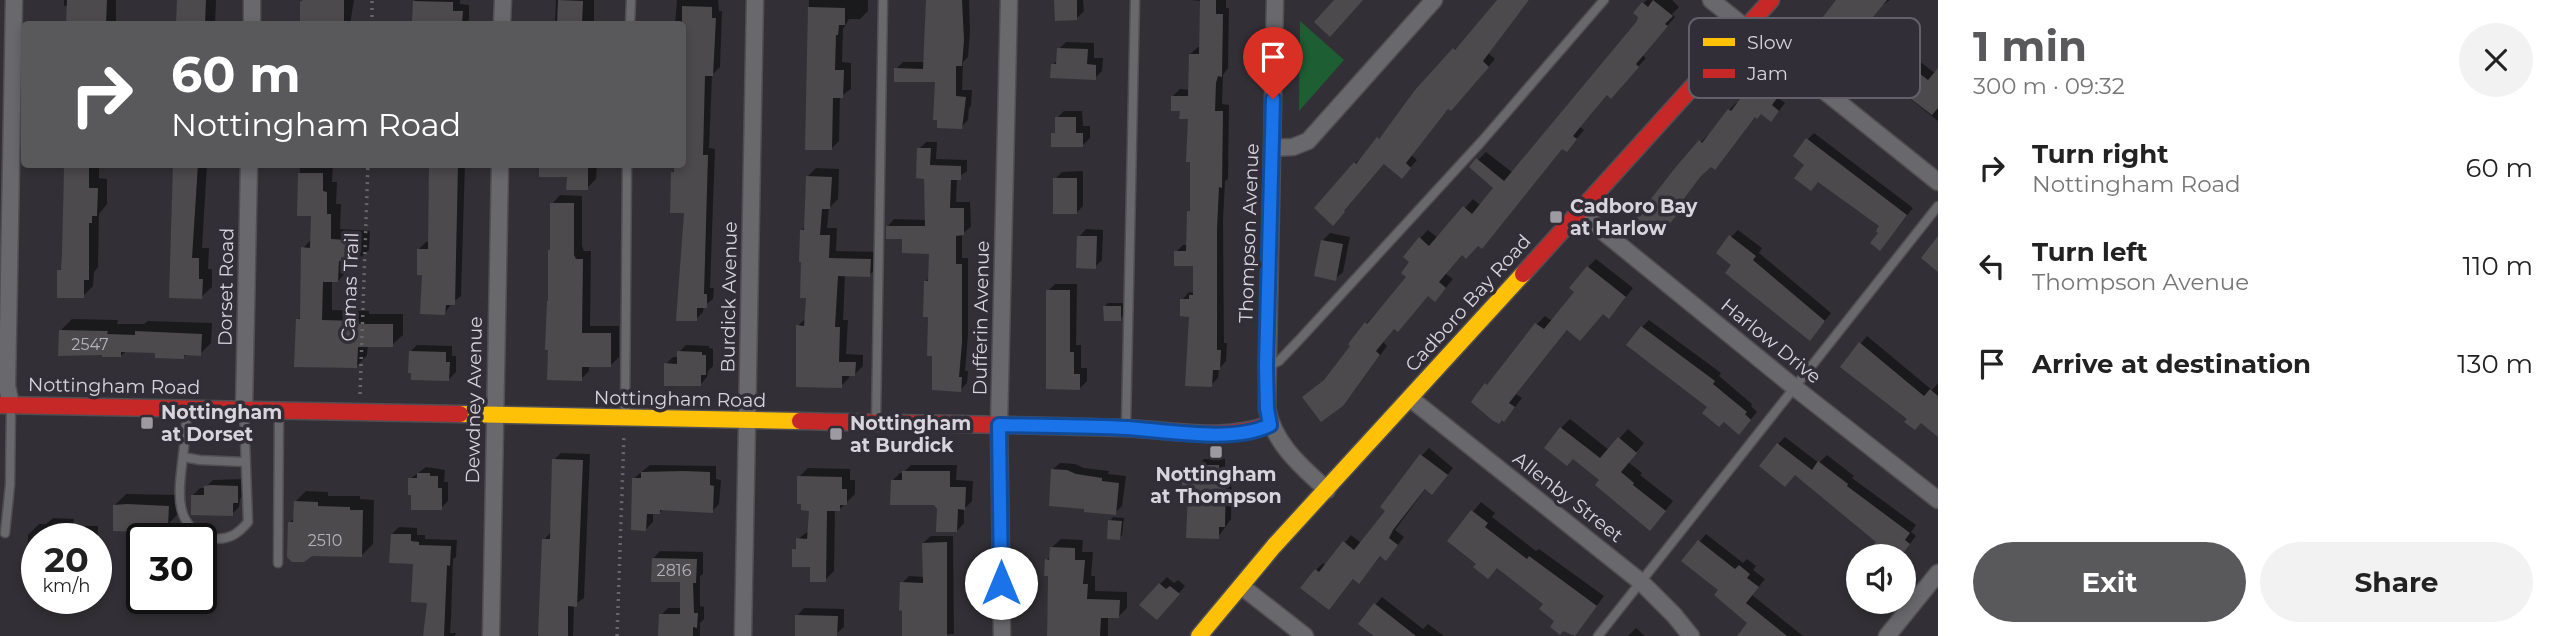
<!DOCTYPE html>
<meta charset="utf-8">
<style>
body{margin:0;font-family:Montserrat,sans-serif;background:#f2f2f2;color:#222;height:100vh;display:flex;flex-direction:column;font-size:26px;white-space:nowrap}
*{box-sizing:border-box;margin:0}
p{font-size:23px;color:#767676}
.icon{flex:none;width:38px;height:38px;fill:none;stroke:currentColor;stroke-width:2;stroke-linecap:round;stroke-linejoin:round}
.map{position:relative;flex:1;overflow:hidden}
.panel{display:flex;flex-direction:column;background:#fff;width:630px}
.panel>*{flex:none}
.hud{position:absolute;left:21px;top:21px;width:665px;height:147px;border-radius:7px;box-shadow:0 4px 10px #0003;background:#59585b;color:#fff;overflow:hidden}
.buttons{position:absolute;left:1846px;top:544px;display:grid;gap:14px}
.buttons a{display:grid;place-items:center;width:70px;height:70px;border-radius:50%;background:#fff;box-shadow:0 4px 10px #0003;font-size:35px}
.speed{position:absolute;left:21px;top:523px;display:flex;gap:14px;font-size:35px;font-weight:700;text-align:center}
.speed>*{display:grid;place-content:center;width:91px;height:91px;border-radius:50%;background:#fff;box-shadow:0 4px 10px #0003;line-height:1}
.speed small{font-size:18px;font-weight:400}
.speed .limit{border:4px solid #111;border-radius:10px;background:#fff;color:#111}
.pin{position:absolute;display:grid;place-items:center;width:60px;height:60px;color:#fff;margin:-72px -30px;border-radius:50% 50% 50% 0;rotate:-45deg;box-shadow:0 0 7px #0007}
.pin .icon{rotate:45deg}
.me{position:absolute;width:77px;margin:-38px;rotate:0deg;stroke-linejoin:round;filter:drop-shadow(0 0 5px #0008)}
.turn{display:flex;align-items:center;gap:24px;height:147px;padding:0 35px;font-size:32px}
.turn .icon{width:91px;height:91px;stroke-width:2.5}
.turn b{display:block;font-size:49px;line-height:60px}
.round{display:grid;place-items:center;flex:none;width:74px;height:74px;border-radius:37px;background:#f2f2f2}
.overview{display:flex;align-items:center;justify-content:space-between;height:119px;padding:0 35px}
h1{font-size:42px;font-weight:700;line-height:52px;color:#59585b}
.action{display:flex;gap:14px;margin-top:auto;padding:14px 35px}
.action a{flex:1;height:80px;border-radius:42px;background:#59585b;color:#fff;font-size:28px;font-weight:700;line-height:80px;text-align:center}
.action a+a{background:#f2f2f2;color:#222}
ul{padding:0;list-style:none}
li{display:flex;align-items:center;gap:21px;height:98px;padding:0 35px}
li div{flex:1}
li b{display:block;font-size:26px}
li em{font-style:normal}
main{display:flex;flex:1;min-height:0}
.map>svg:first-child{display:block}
.green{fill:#1d5e33}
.shadow{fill:#0007}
.building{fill:#4d4a4d}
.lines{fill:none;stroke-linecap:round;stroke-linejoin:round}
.lane-casing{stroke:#504e53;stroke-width:11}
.street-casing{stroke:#504e53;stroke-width:19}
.slow-casing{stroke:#504e53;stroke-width:19}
.jam-casing{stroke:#504e53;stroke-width:19}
.path{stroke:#67666a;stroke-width:3.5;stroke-dasharray:2 5;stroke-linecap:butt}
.lane{stroke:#69686c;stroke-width:8}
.street{stroke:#69686c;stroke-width:16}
.slow{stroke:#ffc107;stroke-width:16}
.jam{stroke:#c62828;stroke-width:16}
.route-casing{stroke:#114b97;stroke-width:18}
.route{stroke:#1a73e8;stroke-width:12}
.poi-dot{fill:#9d9ba1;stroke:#312e38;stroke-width:2.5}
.labels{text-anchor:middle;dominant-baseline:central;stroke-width:7;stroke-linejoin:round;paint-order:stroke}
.number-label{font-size:16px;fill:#b4b2b8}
.poi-label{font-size:19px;font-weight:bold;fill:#d7d5db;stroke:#312e38;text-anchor:start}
.street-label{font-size:19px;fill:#d7d5db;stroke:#312e38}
.key{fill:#312e38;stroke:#636069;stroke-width:2}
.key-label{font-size:19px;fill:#d7d5db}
</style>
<main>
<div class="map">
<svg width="1938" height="636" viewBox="0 0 1938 636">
<rect width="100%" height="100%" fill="#323036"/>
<path class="green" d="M1300,21L1344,60L1299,111Z"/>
<path class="shadow" d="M64,0H116V24H68V6H64Z
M179,0H216L215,24H178Z
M304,0H354L350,24H302V2Z
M415,0H460V4L469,5V20L464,24H414Z
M556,0H594V24H555Z
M677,0H718L719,11H722L720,67L712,75L709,148L715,149L710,288H714L713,299L704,306L703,312L696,319L686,212L672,172L682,164V24H675Z
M809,0H868V11L860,19H849L843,29L842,62L851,63V89L840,97L839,141L831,149L807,148Z
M928,0H969L970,32L968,57L963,62L962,90H972L971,106L969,108L968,120L961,127L937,80L896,69L903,62H925Z
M1056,0H1083L1084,11L1076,19Z
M1190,0H1226V8H1229L1228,68L1223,75L1222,104L1229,105L1228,179L1225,181L1223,220L1224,343H1227L1226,361L1219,369L1218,378L1211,385L1191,315L1182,300L1189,292L1194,293L1195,264L1176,252L1183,245H1188L1189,211L1192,208L1190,117L1173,96L1180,89L1190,90V54L1198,47H1201L1202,1Z
M1497,0H1529L1488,53L1495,59L1458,102L1449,107L1411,155L1417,160L1409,169L1385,163L1340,216L1355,163L1363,157L1455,49L1463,43Z
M1647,0H1672L1679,7L1672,14L1675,17L1642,55L1646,58L1619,88L1608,93L1580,127L1584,130L1574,142L1563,147L1478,244L1462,253L1445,273L1453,279L1443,291L1428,294L1395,327L1383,342L1387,346L1351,395L1304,397L1329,376L1366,324L1408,277L1420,238L1428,230L1438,238L1473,199L1481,206L1495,188L1478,160L1486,152L1513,173L1639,22L1643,3Z
M1837,0H1890L1881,6L1865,26L1901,54L1905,50L1936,74L1938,72V121L1818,26Z
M1066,42L1094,43V58H1103L1102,71L1095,78L1053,65L1058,59L1059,49Z
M1763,75L1782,90L1777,97L1785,103L1778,112H1762L1756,116L1706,169L1678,205L1682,208L1667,227L1676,169L1701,142L1708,135L1709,136L1729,110L1736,103L1738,104Z
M1064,111H1082L1083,126H1090V138L1083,145L1053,134L1057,130V118Z
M1814,133L1913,208L1880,249L1882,225L1819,180L1807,164V140Z
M926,142H937L936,159L967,160V171L957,178L956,202H970L971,227L962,234V258H968V335L965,371H968L967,383L960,390L934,355L926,281L930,277L931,252L888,226L894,219L926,220V177L919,149Z
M64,164H99V178L107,179V204L99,214L98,267L94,272L93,286L83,296L59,271L63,267Z
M165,164H207L202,248H209L208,269H212V287L201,297L171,296L174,167H165Z
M300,164H333L332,182H337L336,204H341L340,229L370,231L369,250L358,260H348V270L338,281L332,280V310L369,311V314H403V335L392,345H368L367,355L357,366L298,319L302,316L303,248L312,239V214H299Z
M431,164H465L461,296L452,303L444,314L424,274L419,249L426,242H430Z
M552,164H597L596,179L587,188Z
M816,168L839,169L838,199L829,208L827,228H837L836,251L878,252V267L869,275H845L843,320H848L846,354L863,355V366L855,374H849V378L841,386L798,326L806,318L808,297L802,230L806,226L808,176Z
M1083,171V206L1076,213L1055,179L1062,172Z
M560,195L582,196V246L584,251H591L590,326H619V357L611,365H589V371L581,379L552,204Z
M1086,229L1103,230L1102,260L1095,267L1079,237Z
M1738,230L1762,248L1759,253L1831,313L1816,332L1734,264L1731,237Z
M1330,233L1350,237L1343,272L1335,279L1323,240Z
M1596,259L1633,288L1617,309L1609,317L1603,313L1568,329L1516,394L1522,398L1512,411L1474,402L1537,324L1545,316L1552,321L1577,292L1588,267Z
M1055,284H1077L1076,345H1081V368H1087V381L1080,388H1047L1048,291Z
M1108,303H1123V316L1120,319L1105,306Z
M72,319L118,320L117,324H144L148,321L212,323L211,343L200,354H187L183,357L157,352L126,351L121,356L61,330Z
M1649,320L1721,373L1719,376L1752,404L1751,406L1757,412L1746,425L1724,420L1710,407L1642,327Z
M1867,336L1932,390L1938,383V434L1921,421L1909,419L1842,366Z
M417,345L452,346V356H456V372L449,379L410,352Z
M686,345L709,346V348L713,349V366L708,371L707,377L700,385L666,364L673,357H679V352Z
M1570,419L1609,450L1628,429L1644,443L1628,462L1642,473L1640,475L1673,501L1658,520L1601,479L1561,428Z
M1785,437L1819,463L1827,455L1854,476L1852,478L1916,525L1911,532L1916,536L1906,549L1899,556L1894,553L1890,556H1884L1874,548L1879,542L1778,444Z
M1429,448L1453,468L1439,486L1426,488L1395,530L1404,537L1393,551L1381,555L1366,574L1354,578L1336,601L1316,570L1323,563L1326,566L1351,535L1361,543L1387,510L1422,455Z
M561,453L590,454L584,598L574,605L573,636H537L540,628L544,540L551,532L554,460Z
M1204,459H1225V470H1232L1231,519L1218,537L1184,481L1191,474H1197V466Z
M1060,463L1075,464L1084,468L1109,471L1108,474L1126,476L1122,506L1115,513L1052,470Z
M650,465L716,466V479L721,480L719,504L712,511L664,508L660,512H653V522L646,529L633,479Z
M911,465H957L956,480L973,481L972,501L964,509V523L957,531L935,504L892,481L900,473H903Z
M426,467L445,470L444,482H448V501L441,508L413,493L410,479Z
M808,468L850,469V480H855V494L839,510L835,509L834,571L825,580L794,550L798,546V539L810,530L811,509L799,477Z
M245,479L244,494L240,499L239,507L232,514L193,495L200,488H205L213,480Z
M306,491L328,492V496H360V499L374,500L373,544L362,555L311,554L290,522L295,518V502Z
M126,494L179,495V513L168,524H159L145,531L115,505Z
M1481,502L1495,513L1492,517L1536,551L1539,549L1604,596L1574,636L1564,629L1545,604L1498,567L1478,564L1449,541Z
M1113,517L1124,518L1122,535L1119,538L1110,521Z
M53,518L74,519L73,526H98L97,554L96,539H37V563H27L28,535L39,524H46Z
M399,527L417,528V535H425V539L457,540L456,557L453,559L451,619L450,633H456L455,636H425L429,602L415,562L392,534Z
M1706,534L1743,563L1747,559L1756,566L1753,570L1765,579L1752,595L1803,636H1748L1750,622L1720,590L1683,561Z
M931,536H953L954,634L904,636L902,583L909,576L924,577L923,543Z
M1061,539L1083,540L1082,552H1093L1091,576H1095V591L1127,592V608L1118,617L1108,616V636H1047L1049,574L1047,560L1051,555L1052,547Z
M660,551L703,552V574L700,576V606L704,607V619L700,623V636H660L661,615L668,608H681L682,581L653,559Z
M1167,577L1174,583L1178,580L1185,586L1164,611L1160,584Z
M1382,597L1423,629L1428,624L1444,636H1379L1375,605Z
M804,608L844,609V627L836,634L830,636H796L797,616Z
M1636,628L1645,636H1628Z"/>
<path class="building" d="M67,0H107L106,24H66Z
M177,0H206L205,24H176Z
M303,0H344V24L300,23V2Z
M558,0L583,1L582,24H557Z
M926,0H962L964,40L962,66H956V96L966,97L962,129L937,128V120H933L935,82H894V68L923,69Z
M1054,0H1077V20L1055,21Z
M1200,0H1216V14H1223L1222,77L1218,76L1216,83L1215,111H1223L1222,188L1219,187L1217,229V350H1221L1220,370H1213L1212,387L1185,386L1189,317L1180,316V299H1189V295H1193V266H1174V251H1186L1187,211H1190V162H1186L1188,119H1179L1180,111H1171V96H1188L1189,54H1199Z
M1334,0H1363L1330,37L1314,22Z
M1497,0H1529L1483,61L1489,67L1451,111L1448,109L1406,163L1411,168L1402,179L1384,164L1344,211L1345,212L1333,226L1314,208L1354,162L1356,164L1377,137L1379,139L1415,90L1453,48L1455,50Z
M1653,0L1673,16L1665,24L1668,26L1636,64L1639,67L1611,99L1607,95L1591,114L1573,136L1577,139L1567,152L1562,149L1482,249L1478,246L1466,259L1462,255L1439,282L1446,288L1435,302L1428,296L1398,332L1394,329L1376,351L1380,355L1343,406L1321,422L1302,397L1324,380L1350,346L1348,344L1365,322L1367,324L1406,277L1401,273L1409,262L1403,257L1419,237L1429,246L1463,206L1472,214L1493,188L1469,167L1476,158L1504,181L1637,21L1638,17L1633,13L1642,2L1648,7Z
M1836,0H1887L1859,34L1893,60L1897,56L1928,80L1938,68V108L1932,115L1903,93L1902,95L1816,26Z
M413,1L453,2V11H463L462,24H412Z
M682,6L712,7V18H716L713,76H705L703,155H708L704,294H707V308H697V321H676L684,213H670L671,172H674V164H682Z
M808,7L845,8V25H839L838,35H836L835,70H844L843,98H833L832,150H805Z
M1057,48L1088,49L1087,64L1096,65V80L1050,78L1051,64H1056Z
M1754,81L1777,98L1772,105L1779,111L1771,122L1761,114L1757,119L1755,117L1715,170L1711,167L1701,176L1673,213L1676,216L1660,236L1636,218L1675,168L1699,140L1702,143L1728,109L1731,111Z
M1055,117H1076V133H1083V147H1051V133H1055Z
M1806,138L1907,215L1880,251L1870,243L1878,233L1876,231L1879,226L1818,182L1811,191L1794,178L1804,165L1793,156Z
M917,148H931L930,165L961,166V180H951L950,208H964V235L956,236V264H962V343L959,377H962L961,392L932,390V356H927L928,317H923L924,281H928L929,254L902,253V239H886V226H925L924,179L916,178Z
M64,164H89V188H98L97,216H92V223H89V280H84V298H57V270H61L62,254Z
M173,164H198L192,258H199V279H203L202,299L169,298Z
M429,164H458L455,305H446L445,315L420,314L422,275H417V249H428Z
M539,164H588V190H566L567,177H539Z
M298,173H323V191L327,192V214H331V239L360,241L359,262L339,261L338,282H323L322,320L359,321V324H393V347H358L357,368L294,367L296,319H300L301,247L310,248L311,216H297Z
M806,176L832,177L830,209H822L820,235H830L829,258L871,259L870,277L838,276L835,327H840L839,362H856L855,376H842V388L796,387V325L804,326L806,298H800L801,262H799L800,230H804Z
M1053,178H1077V214H1053Z
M550,203H574V255L576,259H583L582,333H611V367H582V381L547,380L548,350H545L547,301H548V250H550Z
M1729,235L1756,256L1753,260L1825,321L1810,341L1725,273L1731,265L1716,253Z
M1077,236H1097L1096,269L1076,268Z
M1938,236V272L1921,258Z
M1321,240L1343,244L1336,281L1314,276Z
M1587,266L1626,297L1609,319L1603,314L1580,341L1567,330L1509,403L1515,407L1504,422L1502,420L1499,424L1492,420L1471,402L1475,396L1485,383L1487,385L1535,323L1544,329L1574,292L1569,288Z
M1046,290H1070V352H1074V374H1080V390L1046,389Z
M1103,306H1121V321H1104Z
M1641,326L1715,381L1713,384L1747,412L1745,414L1751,420L1739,435L1724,422L1719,427L1702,413L1707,407L1626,345Z
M59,330L108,331L107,334L135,335V331L202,334L201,356L184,355V359L155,358V353L121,352V357H102V355L58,356Z
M1859,342L1924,396L1930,389L1938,396V437L1921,423L1915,430L1904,422L1907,419L1840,367Z
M409,351L446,352V362H450L449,381L411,380V373H408Z
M677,351L702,352V355H706V375H701V386H664V363L677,364Z
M1560,427L1600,458L1618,437L1637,453L1621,472L1634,483L1633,485L1666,511L1650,531L1595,485L1599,480L1573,459L1567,466L1544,448Z
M1777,443L1812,470L1818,461L1848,484L1847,486L1910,533L1905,540L1910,544L1901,556H1881L1871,549L1876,542L1795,475L1785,487L1759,466Z
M1420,454L1448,475L1432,495L1425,489L1393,530L1389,538L1398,545L1386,561L1380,556L1359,584L1353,579L1329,610L1300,588L1315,569L1319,572L1343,541L1354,550L1385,511L1380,507Z
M552,459L583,460L577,607L568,606V636H538L542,539H550Z
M1195,465H1219V476H1226L1225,527H1219V539L1186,538L1188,494H1182V480H1195Z
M1051,469L1067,470L1076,474L1102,478V481L1119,483L1116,515L1084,512V509L1049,506Z
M684,471L710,472V485L714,486L713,513L660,510V514H647L646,531L631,530L632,478H641V472Z
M902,471H950V487H966L965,510L958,509L957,532H936L937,509L934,505H890L891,480H902Z
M417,473H430V476H438V488H442V510H411V495H408V478H417Z
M797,476L842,477V489H847V505H840V511H827L826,582H810V567H792V549H796V538L807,539L809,511L801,510V504H797Z
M211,485L238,486V503H233V516L191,515V495H204V486Z
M294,501L318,502V506L350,507V510H363L362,557L312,556L304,562H292L287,557L288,522H293Z
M127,504L169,506L168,526H156V529H146V532L113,531V505Z
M1471,510L1488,523L1485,527L1527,559L1529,556L1597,606L1575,636L1563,631L1560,635L1550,627L1554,621L1539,609L1543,604L1497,568L1488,579L1473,567L1476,564L1447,541Z
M1108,520L1122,521L1120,540L1107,539Z
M391,534H411V541L419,542V545L451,546L450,566L447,565L444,636H423L427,603L411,602L413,564L389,563Z
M1698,540L1735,569L1739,565L1750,574L1747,578L1759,587L1746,603L1787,636H1737L1747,623L1714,595L1718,590L1681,561Z
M947,542V636H902V611L899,610L900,582L923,583L922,543Z
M1050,547L1075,548V560H1085L1083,584H1088L1087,599L1120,600L1119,618H1101L1100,636H1047L1048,576H1044L1045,559L1049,560Z
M652,558L697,559L696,583H693L694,613H698L697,628L693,627V636H658L659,614H680V582H651Z
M1159,583L1166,589L1170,586L1180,594L1157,620L1139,605Z
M1374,603L1416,636H1374L1358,624Z
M795,615L838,616L837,636H795Z"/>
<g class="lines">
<defs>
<path id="lane" d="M630,24L631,0
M1268,366L1279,361L1300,339L1482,141L1604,0
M187,412C186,426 185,441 183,455C180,485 170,528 211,538C228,541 238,534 248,522L244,412
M625,417L627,164
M876,420L883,0
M1126,425L1135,0
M183,457L200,460L245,462
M5,533L10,485L11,406
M278,563L279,412
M1598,636L1938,206"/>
<path id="street" d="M1275,0L1267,409C1275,445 1301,466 1327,490
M1711,0L1938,182
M252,24V0
M502,24L503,0
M1272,148L1293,147L1308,141L1434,0
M1579,212L1794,387L1938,500
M1411,399L1641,582L1674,615L1691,636
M11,405L7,386L14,0
M244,410L249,164
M1241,586L1305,636
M491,636L500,164
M743,636L755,0
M1002,636L999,425L1009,0
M1887,636L1938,573"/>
<path id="slow" d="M460,414L800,421
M1199,636L1274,546L1523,274"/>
<path id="jam" d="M1523,274L1771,0
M0,405L460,414
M800,421C908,424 1016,424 1124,428C1174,430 1223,442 1271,424"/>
</defs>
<use href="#lane" class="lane-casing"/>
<use href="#street" class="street-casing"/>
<use href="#slow" class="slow-casing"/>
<use href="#jam" class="jam-casing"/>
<path class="path" d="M372,24V0
M360,394L368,164
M617,636L624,435"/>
<use href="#lane" class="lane"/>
<use href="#street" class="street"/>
<use href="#slow" class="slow"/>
<use href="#jam" class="jam"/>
</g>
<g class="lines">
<defs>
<path id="route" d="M1001,583L999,425C1042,426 1085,426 1128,428C1170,431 1233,443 1270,425L1267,409L1266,366L1273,99"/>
</defs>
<use href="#route" class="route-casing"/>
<use href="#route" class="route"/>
</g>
<g class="poi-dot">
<rect x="1549" y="210" width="14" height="14" rx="3.5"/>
<rect x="140" y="416" width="14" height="14" rx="3.5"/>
<rect x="829" y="427" width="14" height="14" rx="3.5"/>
<rect x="1209" y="445" width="14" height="14" rx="3.5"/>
</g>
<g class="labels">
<g class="number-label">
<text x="90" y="344">2547</text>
<text x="325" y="540">2510</text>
<text x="674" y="570">2816</text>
</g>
<g class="poi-label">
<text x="1570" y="206">Cadboro Bay<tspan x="1570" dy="22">at Harlow</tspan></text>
<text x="161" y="412">Nottingham<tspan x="161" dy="22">at Dorset</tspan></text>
<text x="850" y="423">Nottingham<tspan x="850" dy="22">at Burdick</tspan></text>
<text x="1216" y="474" text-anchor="middle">Nottingham<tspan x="1216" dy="22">at Thompson</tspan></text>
</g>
<g class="street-label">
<text transform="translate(1249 233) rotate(-88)">Thompson Avenue</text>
<text transform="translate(226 287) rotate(-89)">Dorset Road</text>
<text transform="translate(350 287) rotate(-88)">Camas Trail</text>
<text transform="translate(729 297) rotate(-89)">Burdick Avenue</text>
<text transform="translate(1468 303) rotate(-48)">Cadboro Bay Road</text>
<text transform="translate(981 318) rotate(-89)">Dufferin Avenue</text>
<text transform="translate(1771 341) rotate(39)">Harlow Drive</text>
<text transform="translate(114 386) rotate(1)">Nottingham Road</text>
<text transform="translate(680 399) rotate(1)">Nottingham Road</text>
<text transform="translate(474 400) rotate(-89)">Dewdney Avenue</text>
<text transform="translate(1568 497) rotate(38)">Allenby Street</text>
</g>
</g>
<rect x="1689" y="18" width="231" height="80" rx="10" class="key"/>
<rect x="1703" y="38" width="32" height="8" fill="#ffc107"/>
<rect x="1703" y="69" width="32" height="9" fill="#c62828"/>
<g class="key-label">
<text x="1747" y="49">Slow</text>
<text x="1747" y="80">Jam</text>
</g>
</svg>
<div class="buttons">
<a><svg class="icon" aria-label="sound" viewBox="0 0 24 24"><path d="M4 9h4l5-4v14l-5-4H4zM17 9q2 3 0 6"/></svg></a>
</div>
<div class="speed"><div>20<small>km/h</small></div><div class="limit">30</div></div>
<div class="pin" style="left:1273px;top:99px;background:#d93025"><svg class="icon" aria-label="arrive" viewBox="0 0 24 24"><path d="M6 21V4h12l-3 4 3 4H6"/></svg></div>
<svg class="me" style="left:1001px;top:583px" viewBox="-20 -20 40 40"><circle r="19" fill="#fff"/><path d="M0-13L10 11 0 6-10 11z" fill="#1a73e8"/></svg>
<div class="hud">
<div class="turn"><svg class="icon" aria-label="right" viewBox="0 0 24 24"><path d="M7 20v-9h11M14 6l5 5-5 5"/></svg><div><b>60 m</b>Nottingham Road</div></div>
</div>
</div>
<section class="panel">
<div class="overview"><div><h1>1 min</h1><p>300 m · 09:32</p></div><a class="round"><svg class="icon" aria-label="close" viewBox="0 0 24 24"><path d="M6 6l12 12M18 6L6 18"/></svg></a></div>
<ul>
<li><svg class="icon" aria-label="right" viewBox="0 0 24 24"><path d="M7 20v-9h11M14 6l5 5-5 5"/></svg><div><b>Turn right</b><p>Nottingham Road</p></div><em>60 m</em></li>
<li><svg class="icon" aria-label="left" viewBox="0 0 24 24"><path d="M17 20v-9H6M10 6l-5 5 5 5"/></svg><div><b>Turn left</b><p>Thompson Avenue</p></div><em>110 m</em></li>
<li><svg class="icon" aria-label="arrive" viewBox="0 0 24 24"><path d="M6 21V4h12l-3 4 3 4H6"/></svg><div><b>Arrive at destination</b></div><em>130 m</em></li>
</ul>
<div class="action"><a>Exit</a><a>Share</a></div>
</section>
</main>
